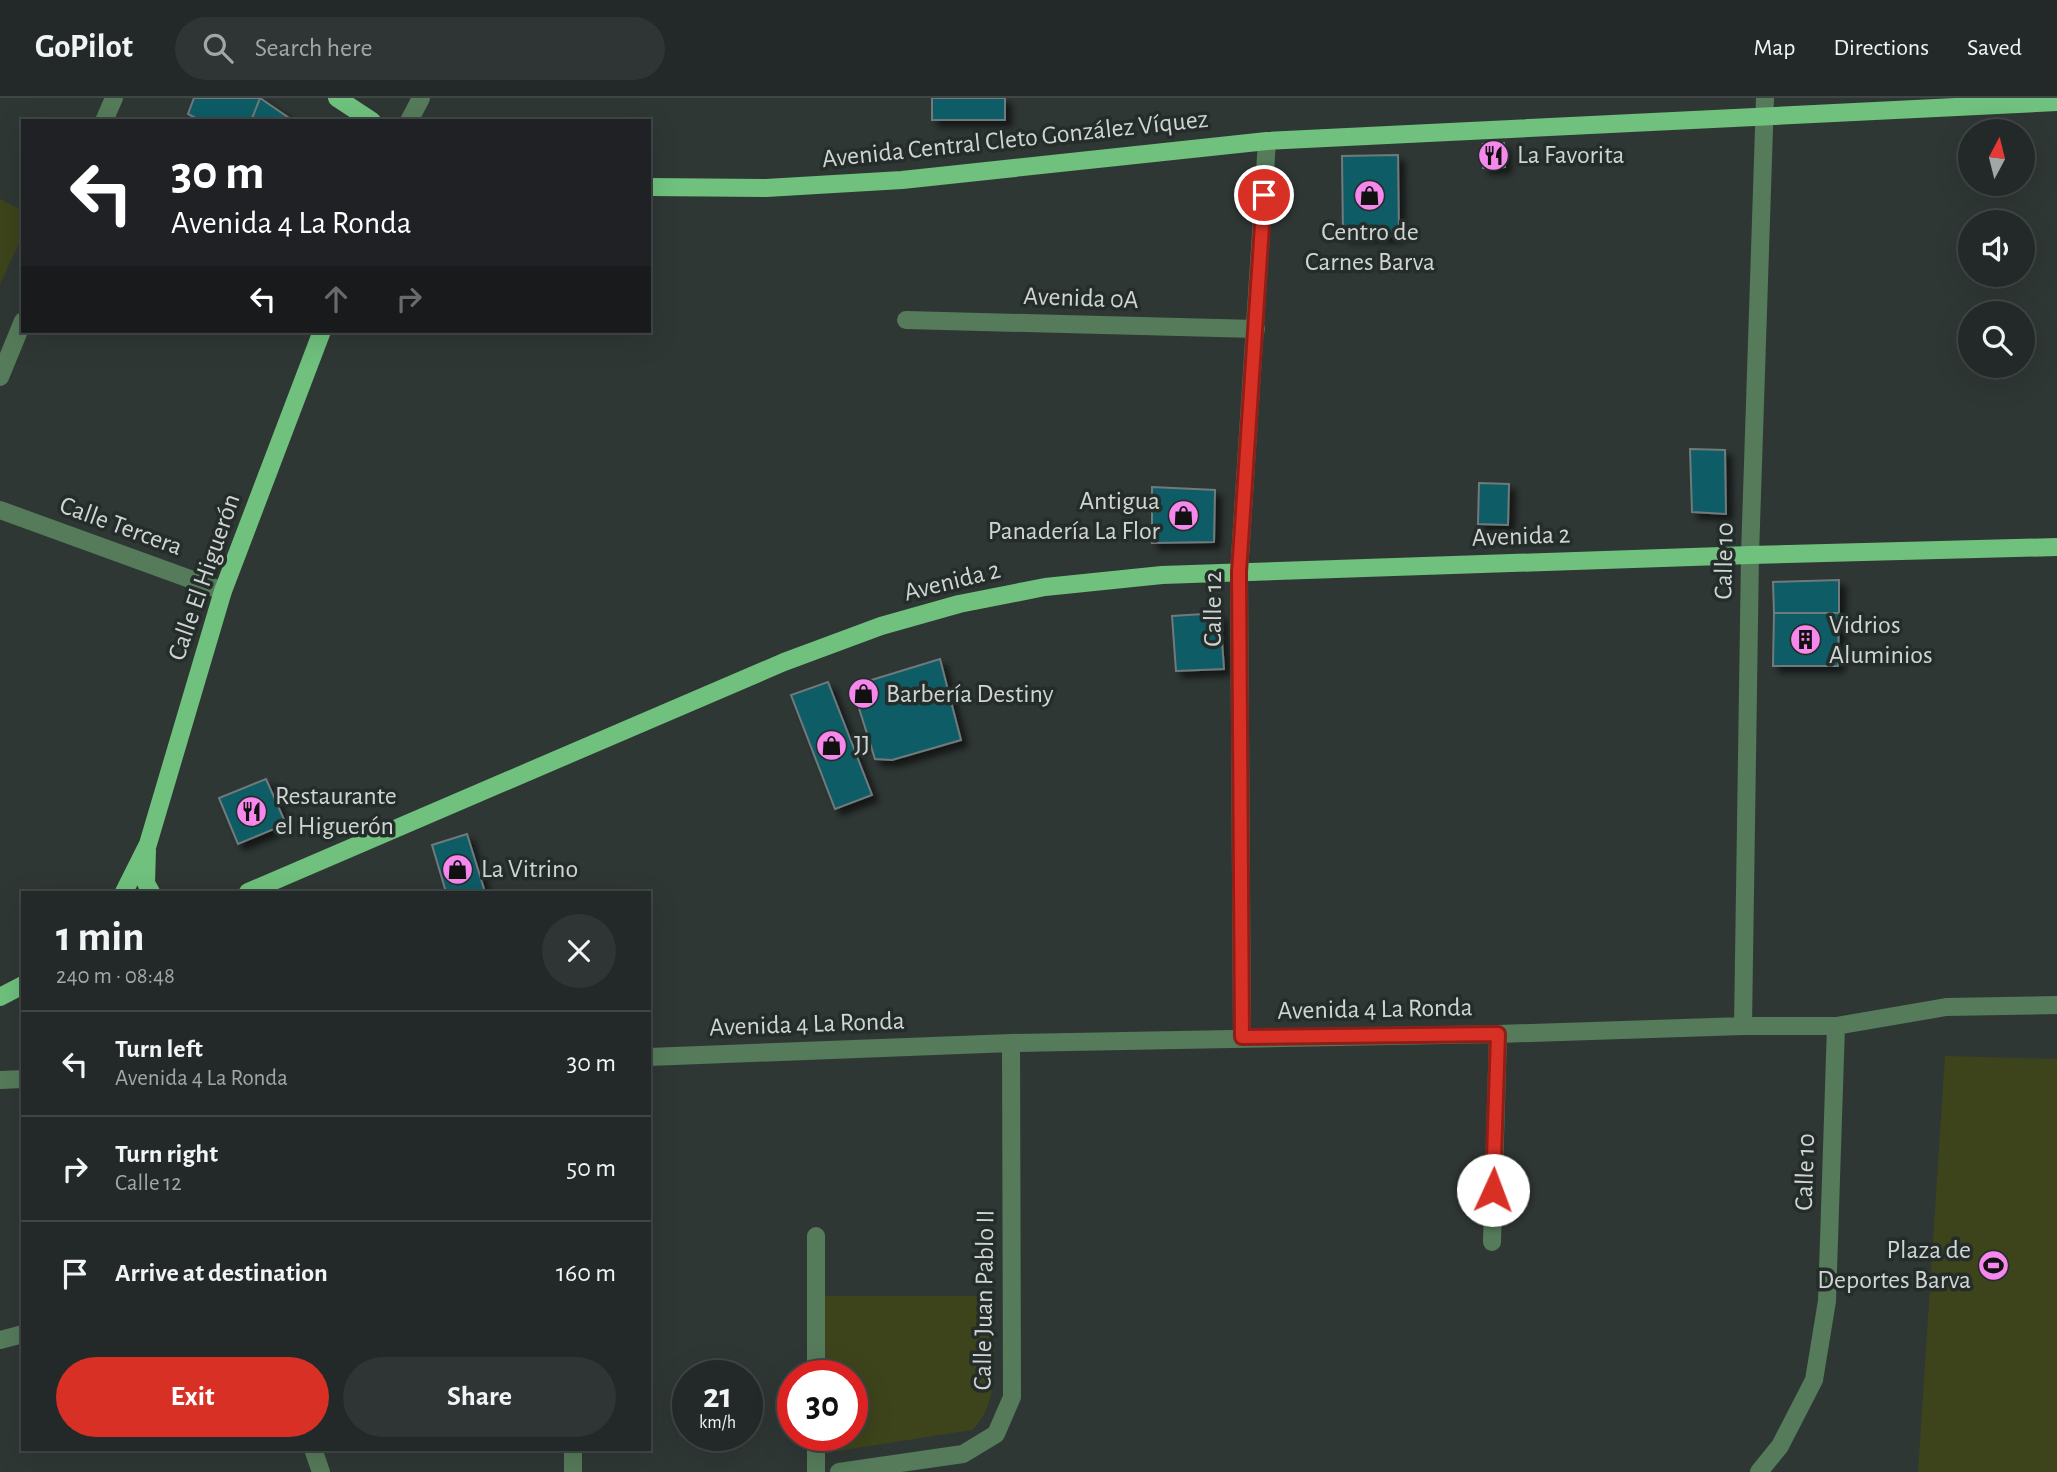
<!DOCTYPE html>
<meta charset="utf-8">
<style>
body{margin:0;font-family:"Alegreya Sans",sans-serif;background:#2f3534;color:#f1f3f6;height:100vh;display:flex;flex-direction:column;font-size:26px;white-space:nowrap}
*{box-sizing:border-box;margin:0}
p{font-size:23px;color:#a3a6a8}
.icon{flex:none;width:38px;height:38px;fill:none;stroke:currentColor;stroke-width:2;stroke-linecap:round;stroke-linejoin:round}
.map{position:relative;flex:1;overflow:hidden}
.details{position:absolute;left:21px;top:793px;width:630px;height:560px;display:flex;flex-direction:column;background:#232928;border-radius:0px;box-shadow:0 7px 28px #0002,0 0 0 2px #404545}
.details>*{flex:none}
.top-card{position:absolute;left:21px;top:21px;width:630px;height:214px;border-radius:0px;box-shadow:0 7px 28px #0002,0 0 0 2px #404545;background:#202124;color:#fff;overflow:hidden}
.needle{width:46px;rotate:7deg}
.tools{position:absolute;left:1958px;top:21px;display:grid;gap:14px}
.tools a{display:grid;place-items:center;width:77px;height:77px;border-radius:50%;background:#232928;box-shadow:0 7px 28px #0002,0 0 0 2px #404545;font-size:35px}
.speed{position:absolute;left:672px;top:1262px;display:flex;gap:14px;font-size:35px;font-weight:700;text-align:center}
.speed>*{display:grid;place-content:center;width:91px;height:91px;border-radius:50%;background:#232928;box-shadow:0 7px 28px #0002,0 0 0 2px #404545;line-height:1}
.speed small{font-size:18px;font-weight:400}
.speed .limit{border:10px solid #d22;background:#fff;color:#111}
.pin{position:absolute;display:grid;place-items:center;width:60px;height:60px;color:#fff;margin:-30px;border:4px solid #fff;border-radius:50%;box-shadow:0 2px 7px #0007}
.me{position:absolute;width:77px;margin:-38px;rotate:2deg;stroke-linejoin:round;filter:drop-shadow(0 0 5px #0008)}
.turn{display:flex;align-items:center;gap:24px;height:147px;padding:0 35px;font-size:32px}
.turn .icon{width:91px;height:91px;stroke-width:2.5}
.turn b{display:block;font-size:49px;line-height:60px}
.lanes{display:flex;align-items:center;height:66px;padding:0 35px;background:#0003;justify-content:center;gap:35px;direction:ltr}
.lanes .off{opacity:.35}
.round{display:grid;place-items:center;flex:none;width:74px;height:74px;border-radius:37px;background:#2f3534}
.summary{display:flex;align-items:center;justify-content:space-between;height:119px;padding:0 35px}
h1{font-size:42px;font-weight:600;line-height:52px}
.button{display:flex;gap:14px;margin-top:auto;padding:14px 35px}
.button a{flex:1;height:80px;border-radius:42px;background:#d93025;color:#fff;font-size:28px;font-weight:600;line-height:80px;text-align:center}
.button a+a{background:#2f3534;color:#f1f3f6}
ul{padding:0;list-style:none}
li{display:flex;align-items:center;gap:21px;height:105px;padding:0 35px;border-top:2px solid #404545}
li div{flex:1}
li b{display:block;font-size:26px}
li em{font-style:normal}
header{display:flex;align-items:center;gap:42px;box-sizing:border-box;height:98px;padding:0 35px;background:#232928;border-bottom:2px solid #404545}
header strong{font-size:33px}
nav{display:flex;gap:38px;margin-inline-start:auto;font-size:24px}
.search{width:490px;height:63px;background:#2f3534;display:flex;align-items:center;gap:18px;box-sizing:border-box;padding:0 24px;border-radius:38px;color:#a3a6a8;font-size:26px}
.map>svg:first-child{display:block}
.green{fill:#3d441b}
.building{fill:#0d5b66;stroke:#70797b;stroke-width:2;filter:url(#shadow)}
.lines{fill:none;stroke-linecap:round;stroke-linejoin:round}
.minor{stroke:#557b5a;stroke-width:18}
.major{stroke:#6fc17d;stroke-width:18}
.route-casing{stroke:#8d1f18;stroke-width:18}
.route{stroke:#d93025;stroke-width:12}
.labels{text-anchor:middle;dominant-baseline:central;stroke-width:7;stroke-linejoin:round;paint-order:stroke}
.street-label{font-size:26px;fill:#d0d5d4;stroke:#252d2b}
.poi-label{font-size:26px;fill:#d0d5d4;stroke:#252d2b;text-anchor:start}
</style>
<header>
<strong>GoPilot</strong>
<div class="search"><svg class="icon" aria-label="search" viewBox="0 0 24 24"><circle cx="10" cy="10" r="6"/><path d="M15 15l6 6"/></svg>Search here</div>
<nav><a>Map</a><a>Directions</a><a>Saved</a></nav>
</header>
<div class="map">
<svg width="2057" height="1374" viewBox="0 0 2057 1374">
<defs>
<filter id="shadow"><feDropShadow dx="6" dy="6" stdDeviation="3.5" flood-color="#0009"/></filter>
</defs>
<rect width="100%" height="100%" fill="#2f3735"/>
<path class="green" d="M0,101L23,113V137L0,186Z
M1945,958L2057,961V1374H1918Z
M824,1198H992C993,1238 1004,1303 972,1332L825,1355V1337H852V1278L825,1277Z"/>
<path class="building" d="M194,0H260L251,23H201L188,16Z
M260,0L289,20L288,23H251Z
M932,0H1005V22H932Z
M1504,45L1505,69L1483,70V46Z
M1398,57L1399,138H1343L1342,58Z
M1690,351L1725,352L1726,416L1692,414Z
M1479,385L1509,386L1508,427L1478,426Z
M1152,389L1215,392L1214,444L1152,445Z
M1839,482V515H1774L1773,484Z
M1220,515L1224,571L1176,573L1172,518Z
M1774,515H1839L1838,568H1773Z
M940,561L961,642L892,662L875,661L852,588Z
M828,584L872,697L835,711L791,597Z
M266,681L286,726L238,746L219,700Z
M467,736L485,794H446L432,747Z"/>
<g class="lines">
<path class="minor" d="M104,23L114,0
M409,23L421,0
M906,222L1256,231
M0,279L23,223
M0,412L223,493
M1743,928L1750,457L1765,0
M1242,939L1239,474L1267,43
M649,959L1011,945L1498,936L1743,928H1836L1946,909L2057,907
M0,982L23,981
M816,1138V1278
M1492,1144L1498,936
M0,1242L23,1236
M816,1337V1374
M313,1351L321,1374
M573,1351V1374
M839,1374L963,1356L996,1336L1012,1299L1011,945
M1759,1374L1780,1348L1814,1282L1827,1203L1836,928"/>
<path class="major" d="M337,0L372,23
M649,89L766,90L902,82L1267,43L2057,4
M147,752L146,785L151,794
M124,794L148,746L223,493L322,233
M248,794L784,564L881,528L959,506L1045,489L1162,477L1750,457L2057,449
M0,899L23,887"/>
</g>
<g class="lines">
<defs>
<path id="route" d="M1264,97L1239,474L1242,939L1498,936L1493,1092"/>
</defs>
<use href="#route" class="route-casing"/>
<use href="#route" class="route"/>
</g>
<defs>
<symbol id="restaurant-disc" viewBox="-11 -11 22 22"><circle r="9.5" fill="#f688ed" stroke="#252d2b"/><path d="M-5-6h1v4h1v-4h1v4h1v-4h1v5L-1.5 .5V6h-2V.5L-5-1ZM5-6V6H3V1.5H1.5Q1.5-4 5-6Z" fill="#111"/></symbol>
<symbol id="shop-disc" viewBox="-11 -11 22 22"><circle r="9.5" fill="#f688ed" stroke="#252d2b"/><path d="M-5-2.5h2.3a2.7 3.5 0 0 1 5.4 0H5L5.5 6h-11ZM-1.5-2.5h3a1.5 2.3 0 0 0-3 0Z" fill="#111"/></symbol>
<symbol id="building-disc" viewBox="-11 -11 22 22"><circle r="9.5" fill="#f688ed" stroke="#252d2b"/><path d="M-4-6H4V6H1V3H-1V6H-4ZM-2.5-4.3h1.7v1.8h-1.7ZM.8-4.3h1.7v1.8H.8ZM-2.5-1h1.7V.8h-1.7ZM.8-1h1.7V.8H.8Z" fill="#111"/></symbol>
<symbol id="stadium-disc" viewBox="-11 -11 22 22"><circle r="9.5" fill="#f688ed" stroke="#252d2b"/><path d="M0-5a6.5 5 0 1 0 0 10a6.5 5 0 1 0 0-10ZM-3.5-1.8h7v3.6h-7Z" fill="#111"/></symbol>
</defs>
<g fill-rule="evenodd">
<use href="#restaurant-disc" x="1476" y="40" width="35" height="35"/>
<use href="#shop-disc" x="1352" y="80" width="35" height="35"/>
<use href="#shop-disc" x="1166" y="400" width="35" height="35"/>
<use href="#building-disc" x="1788" y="524" width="35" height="35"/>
<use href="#shop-disc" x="846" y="578" width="35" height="35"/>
<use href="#shop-disc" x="814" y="630" width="35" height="35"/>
<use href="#restaurant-disc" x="234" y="696" width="35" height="35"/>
<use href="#shop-disc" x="440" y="754" width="35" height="35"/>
<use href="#stadium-disc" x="1976" y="1150" width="35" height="35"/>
</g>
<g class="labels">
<g class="street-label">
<text transform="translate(1015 41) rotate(-6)">Avenida Central Cleto González Víquez</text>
<text transform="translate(1081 200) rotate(2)">Avenida 0A</text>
<text transform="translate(121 428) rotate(20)">Calle Tercera</text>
<text transform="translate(1521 438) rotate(-2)">Avenida 2</text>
<text transform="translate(1724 463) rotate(-89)">Calle 10</text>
<text transform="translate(204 479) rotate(-71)">Calle El Higuerón</text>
<text transform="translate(952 483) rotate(-14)">Avenida 2</text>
<text transform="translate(1213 511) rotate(-90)">Calle 12</text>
<text transform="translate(1375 911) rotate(-1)">Avenida 4 La Ronda</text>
<text transform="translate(807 926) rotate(-2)">Avenida 4 La Ronda</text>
<text transform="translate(1805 1074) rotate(-88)">Calle 10</text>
<text transform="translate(984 1202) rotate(-89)">Calle Juan Pablo II</text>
</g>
<g class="poi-label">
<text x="1517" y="57">La Favorita</text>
<text x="1370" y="134" text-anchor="middle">Centro de<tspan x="1370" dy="30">Carnes Barva</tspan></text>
<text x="1160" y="403" text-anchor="end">Antigua<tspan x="1160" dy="30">Panadería La Flor</tspan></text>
<text x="1829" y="527">Vidrios<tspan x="1829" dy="30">Aluminios</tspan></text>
<text x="886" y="596">Barbería Destiny</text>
<text x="854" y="647">JJ</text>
<text x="275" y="698">Restaurante<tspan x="275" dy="30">el Higuerón</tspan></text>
<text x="481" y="771">La Vitrino</text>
<text x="1971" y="1152" text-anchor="end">Plaza de<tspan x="1971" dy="30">Deportes Barva</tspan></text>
</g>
</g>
</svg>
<div class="tools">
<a><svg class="needle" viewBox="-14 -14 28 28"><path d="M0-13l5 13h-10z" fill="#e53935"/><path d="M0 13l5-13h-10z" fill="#a3a6a8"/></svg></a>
<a><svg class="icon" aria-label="sound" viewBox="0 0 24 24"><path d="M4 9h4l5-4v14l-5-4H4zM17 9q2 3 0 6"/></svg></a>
<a><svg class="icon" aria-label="search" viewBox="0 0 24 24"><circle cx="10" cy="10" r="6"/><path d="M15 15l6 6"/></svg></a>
</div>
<div class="speed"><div>21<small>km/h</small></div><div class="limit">30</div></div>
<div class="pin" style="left:1264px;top:97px;background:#d93025"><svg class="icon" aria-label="arrive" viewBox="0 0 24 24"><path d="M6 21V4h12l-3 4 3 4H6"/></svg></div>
<svg class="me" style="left:1493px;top:1092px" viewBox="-20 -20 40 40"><circle r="19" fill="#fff"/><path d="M0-13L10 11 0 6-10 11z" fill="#d93025"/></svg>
<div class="top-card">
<div class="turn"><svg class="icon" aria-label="left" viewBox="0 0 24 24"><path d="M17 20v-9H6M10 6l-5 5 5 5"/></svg><div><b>30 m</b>Avenida 4 La Ronda</div></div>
<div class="lanes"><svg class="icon" aria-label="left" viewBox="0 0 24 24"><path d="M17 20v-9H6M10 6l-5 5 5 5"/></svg><svg class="icon off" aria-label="ahead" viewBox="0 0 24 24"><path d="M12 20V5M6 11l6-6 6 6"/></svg><svg class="icon off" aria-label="right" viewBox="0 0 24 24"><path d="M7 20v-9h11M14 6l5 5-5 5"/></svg></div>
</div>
<section class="details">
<div class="summary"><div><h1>1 min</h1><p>240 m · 08:48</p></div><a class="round"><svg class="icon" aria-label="close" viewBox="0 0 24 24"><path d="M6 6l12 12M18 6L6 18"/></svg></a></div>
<ul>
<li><svg class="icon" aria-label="left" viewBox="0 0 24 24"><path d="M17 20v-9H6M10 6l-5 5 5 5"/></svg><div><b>Turn left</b><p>Avenida 4 La Ronda</p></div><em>30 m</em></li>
<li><svg class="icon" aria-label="right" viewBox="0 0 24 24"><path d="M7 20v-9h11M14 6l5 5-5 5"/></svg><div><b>Turn right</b><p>Calle 12</p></div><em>50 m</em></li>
<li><svg class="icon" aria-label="arrive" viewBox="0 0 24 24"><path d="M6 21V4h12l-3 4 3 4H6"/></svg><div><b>Arrive at destination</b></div><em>160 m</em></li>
</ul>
<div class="button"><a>Exit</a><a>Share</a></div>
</section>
</div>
